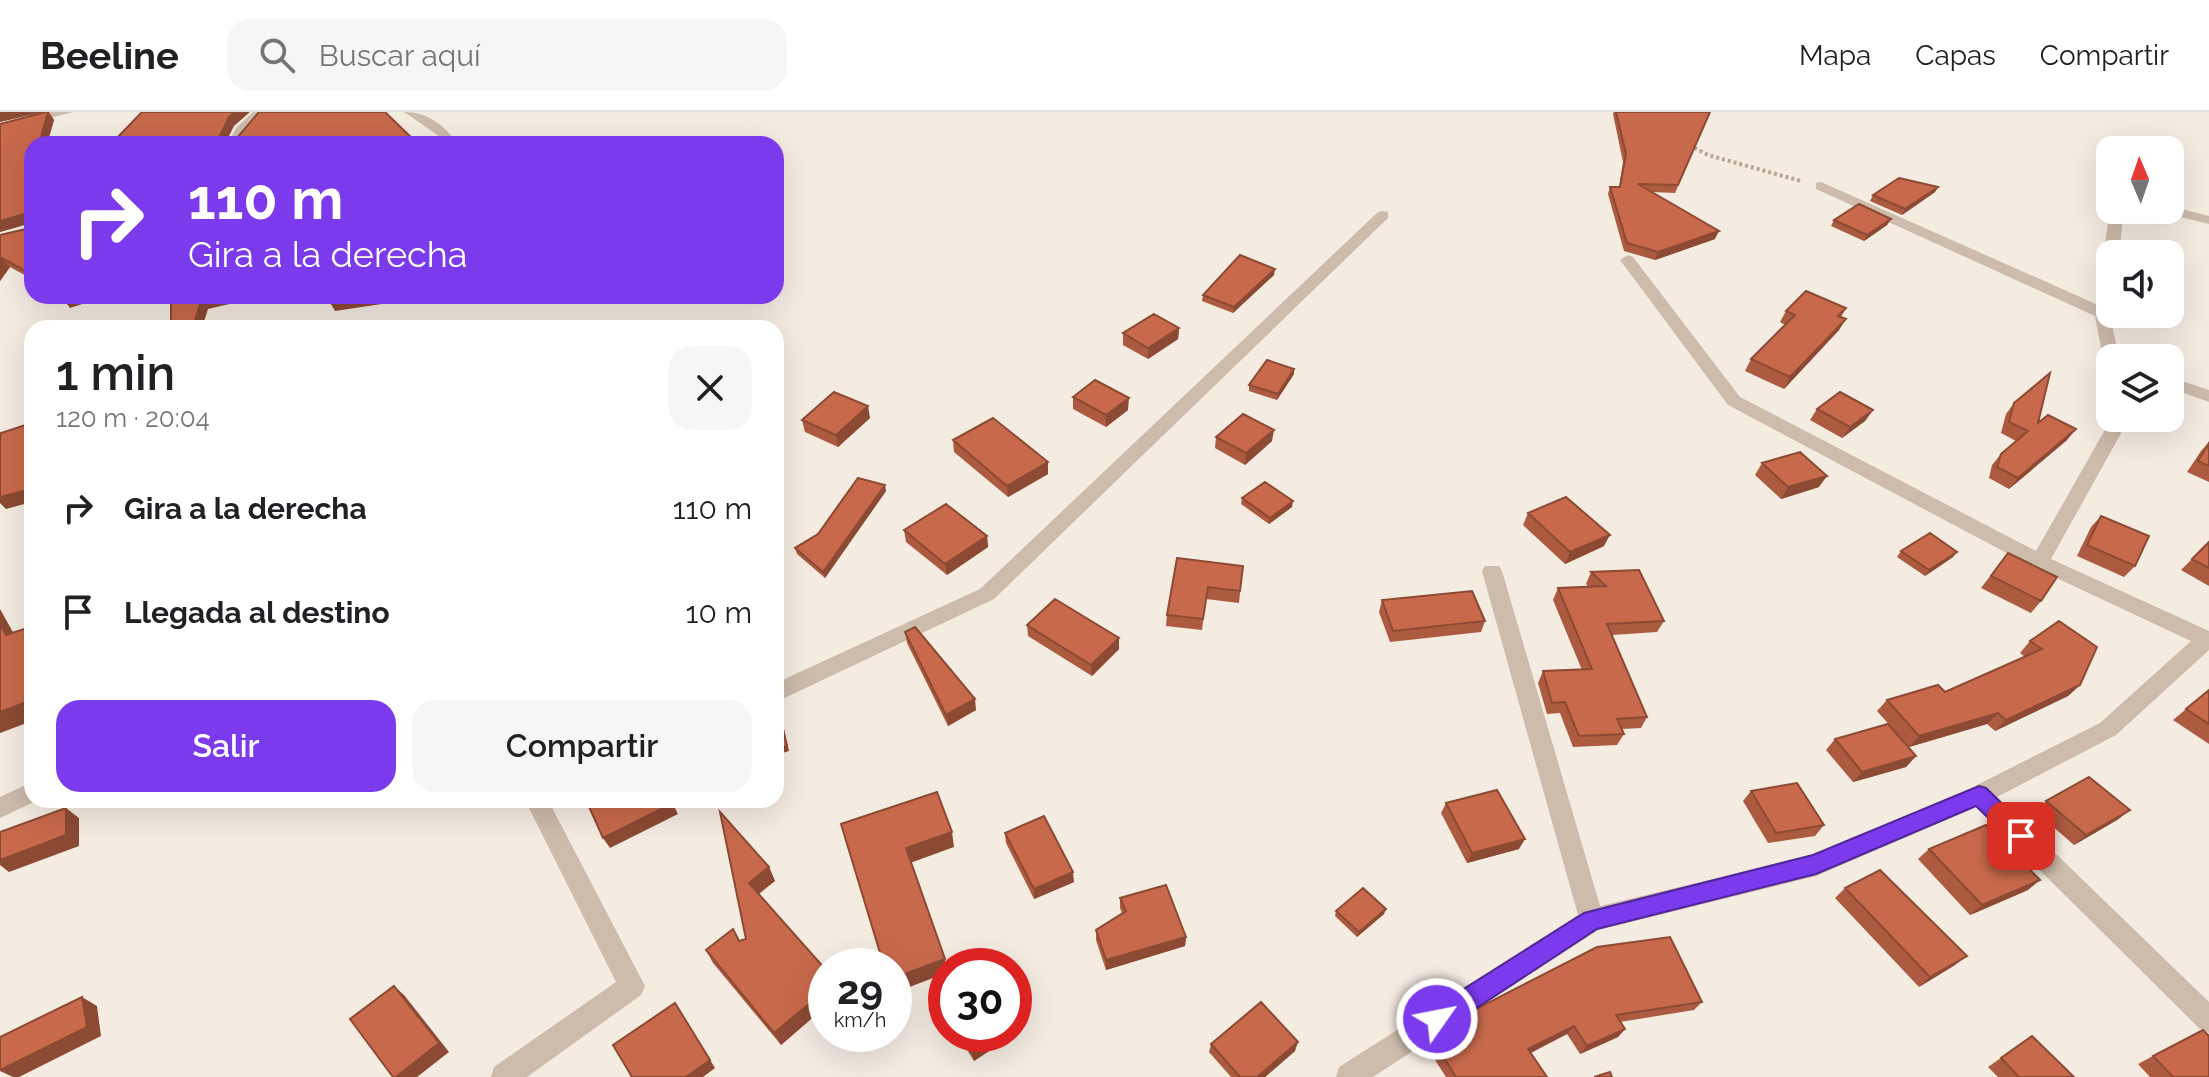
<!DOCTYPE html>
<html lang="es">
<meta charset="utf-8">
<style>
body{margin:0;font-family:Raleway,sans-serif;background:#f6f6f6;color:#202124;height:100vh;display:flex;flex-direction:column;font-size:30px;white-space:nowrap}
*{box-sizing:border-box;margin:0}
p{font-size:26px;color:#757577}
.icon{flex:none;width:44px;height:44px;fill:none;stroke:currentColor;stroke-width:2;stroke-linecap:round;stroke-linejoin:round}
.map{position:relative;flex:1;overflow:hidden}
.drawer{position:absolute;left:24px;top:208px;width:760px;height:488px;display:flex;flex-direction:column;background:#fff;border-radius:24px;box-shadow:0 8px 32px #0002}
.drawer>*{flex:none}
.guide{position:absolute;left:24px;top:24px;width:760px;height:168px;border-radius:24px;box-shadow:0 8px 32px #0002;background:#7c3aed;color:#fff;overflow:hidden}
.needle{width:52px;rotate:358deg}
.fabs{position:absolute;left:2096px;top:24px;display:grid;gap:16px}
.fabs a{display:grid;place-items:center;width:88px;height:88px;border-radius:16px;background:#fff;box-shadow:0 8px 32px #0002;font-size:40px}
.speed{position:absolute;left:808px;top:836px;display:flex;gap:16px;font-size:40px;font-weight:700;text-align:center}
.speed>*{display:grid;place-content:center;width:104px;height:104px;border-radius:50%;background:#fff;box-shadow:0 8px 32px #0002;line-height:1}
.speed small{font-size:20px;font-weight:400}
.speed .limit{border:12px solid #d22;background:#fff;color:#111}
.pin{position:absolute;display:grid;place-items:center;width:68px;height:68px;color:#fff;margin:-34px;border-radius:16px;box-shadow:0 4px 12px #0006}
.me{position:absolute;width:88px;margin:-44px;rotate:57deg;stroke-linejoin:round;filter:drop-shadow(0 0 6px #0008)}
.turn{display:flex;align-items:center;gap:28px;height:168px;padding:0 32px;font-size:36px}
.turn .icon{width:104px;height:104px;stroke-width:2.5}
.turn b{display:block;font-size:56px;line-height:68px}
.round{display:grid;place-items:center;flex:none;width:84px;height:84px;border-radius:24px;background:#f6f6f6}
.summary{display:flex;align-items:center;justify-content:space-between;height:136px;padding:0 32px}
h1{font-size:48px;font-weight:600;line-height:60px}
.button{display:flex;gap:16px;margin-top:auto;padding:16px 32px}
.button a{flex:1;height:92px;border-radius:24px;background:#7c3aed;color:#fff;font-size:32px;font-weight:600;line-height:92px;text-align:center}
.button a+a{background:#f6f6f6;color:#202124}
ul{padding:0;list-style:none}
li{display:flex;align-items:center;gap:24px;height:104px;padding:0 32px}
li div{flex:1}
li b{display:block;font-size:30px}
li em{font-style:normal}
header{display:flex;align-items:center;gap:48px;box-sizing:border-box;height:112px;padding:0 40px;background:#fff;border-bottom:2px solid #e0e0e0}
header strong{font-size:38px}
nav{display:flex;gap:44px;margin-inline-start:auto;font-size:28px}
.search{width:560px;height:72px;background:#f6f6f6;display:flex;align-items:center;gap:20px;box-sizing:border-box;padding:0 28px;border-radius:24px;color:#757577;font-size:30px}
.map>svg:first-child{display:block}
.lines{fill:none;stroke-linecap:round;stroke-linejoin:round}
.path{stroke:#b9a596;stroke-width:4;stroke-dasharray:3 3;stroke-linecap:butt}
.street{fill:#cdbbac;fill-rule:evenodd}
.wall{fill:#ac5a40}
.shaded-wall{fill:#8c4a34}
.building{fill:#c8694b;stroke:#8c4a34;stroke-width:2}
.route{fill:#7c3aed;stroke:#51269a;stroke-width:2}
</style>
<header>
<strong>Beeline</strong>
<div class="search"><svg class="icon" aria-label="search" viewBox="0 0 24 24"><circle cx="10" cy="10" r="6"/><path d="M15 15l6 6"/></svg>Buscar aquí</div>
<nav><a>Mapa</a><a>Capas</a><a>Compartir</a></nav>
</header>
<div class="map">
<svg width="2209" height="965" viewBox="0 0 2209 965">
<rect width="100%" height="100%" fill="#f4ebe1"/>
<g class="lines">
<path class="path" d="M1689,33L1708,43L1801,69"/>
<path class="street" d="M49,0H73L0,19V11Z
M253,0H268L247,21L242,32H228L236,16Z
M404,0C428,0 444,13 458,32H444L436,22Z
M1821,70L2096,192L2110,98H2124L2119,142H2110V202L2119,246H2110V251L2103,246L2095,204L1816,77V71Z
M2170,94L2209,104V112L2164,101L2162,98H2170Z
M1383,99L1388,100V106L994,487L776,590V571L980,477L1378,100Z
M1628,143L1633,145L1740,285L2036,439L2106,316L2108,302L2110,306H2123L2124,316L2051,447L2209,519V538L2116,623L1997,685L2209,890V921L2200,917L1976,695L1816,764L1598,818L1373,965H1336L1339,955L1578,803L1482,459L1485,454H1499L1502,459L1600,794L1814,743L1971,676L2100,611L2191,529L2033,455L1728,293L1620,148Z
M2170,265L2209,278V290L2170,276Z
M32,670V688H38L0,706V685Z
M525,688H548L645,874L641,883L527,965H491L494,955L616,870Z"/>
</g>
<path class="wall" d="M46,0H49L54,8L47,32H32V167L10,155L0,169V123L26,117L27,112L0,120V12Z
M1614,0H1710L1675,81L1652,80L1715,127L1655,148L1624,139L1608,82L1610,75H1619L1623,50L1613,2Z
M1938,75L1935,80L1902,103L1870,89L1873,83Z
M1891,107L1887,113L1864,129L1831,114L1834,108Z
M1274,163L1233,201L1202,189L1203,183Z
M1846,196L1841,205L1839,218L1784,277L1745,259L1751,247L1785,213L1780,210L1786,199Z
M1179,216L1178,227L1148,247L1123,233V221Z
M1294,262L1277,288L1249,279V273Z
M1073,285L1128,298L1106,315L1073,297Z
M2014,291L2038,311L2067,328L2009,377L1989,366L1992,353L2001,342L2016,329L2001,321L2006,302Z
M1817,297L1873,298L1865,309L1842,326L1810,308Z
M870,306L838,335L805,320L802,308Z
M1216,325L1272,329L1245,353L1215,336Z
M953,328L1048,362L1008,385L954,340Z
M2209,330V370L2187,360L2201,339Z
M1762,351L1819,375L1781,387L1755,363Z
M886,379L825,466L797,442L795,436Z
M1242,386L1292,395L1269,412L1241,392Z
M1528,401L1604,434L1565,452L1523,413Z
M2101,404L2135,454L2124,465L2077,444L2091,415Z
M904,418L987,424L988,435L947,463L906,430Z
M2209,430V474L2181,458Z
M1901,439L1953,445L1925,464L1897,445Z
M2008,441L2041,489L2031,501L1981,476Z
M1177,446L1243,454L1239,491L1206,487L1202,518L1166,514L1167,503Z
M1591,460L1664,509L1657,520L1612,523L1647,605L1641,616L1622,617L1624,622L1617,633L1573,635L1560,601L1547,602L1538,571L1543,559L1582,558L1553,488L1558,476L1589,475L1586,472Z
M1382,488L1485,509L1481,520L1390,530L1379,500Z
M2059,509L2080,573L2068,584L1995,619L1987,612L1909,635L1877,599L1887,588L1945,580L2025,545L2020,541L2030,529Z
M1027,513L1119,526V537L1092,564L1028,524Z
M905,520L976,598L948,614L907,531Z
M2209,578V632L2173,608Z
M1835,627L1916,644L1906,655L1853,670L1826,638Z
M1751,679L1824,713L1815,724L1768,731L1743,689Z
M2046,689L2130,698L2117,708L2074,733L2035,699Z
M1446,691L1519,737L1467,751L1441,701Z
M720,700L769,755L775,769L759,782L826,858V894L781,933L713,851L706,838L746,827Z
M1005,721L1074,770L1034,787L1006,731Z
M1929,737L2028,778L1970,803L1918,747Z
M1845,776L1955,853L1919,875L1835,786Z
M1120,786L1186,825L1185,834L1106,858L1096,828V818L1122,801L1120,796Z
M1336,799L1384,802L1357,825L1335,804Z
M1702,890L1694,898L1620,910L1625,917L1618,925L1580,942L1567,922L1531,941L1547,965H1446L1426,934L1431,925Z
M1022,917L974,949L957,922H1014Z
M2032,924L2074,965H1998L1988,955Z
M1211,932L1295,939L1265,965H1231L1209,940Z
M2153,944L2209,965H2150L2138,952Z"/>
<path class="shaded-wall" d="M0,0H44L0,10Z
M48,0L54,8L47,32H39Z
M235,0H250L234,14L225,32L220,24L229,5Z
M32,55V83L26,75Z
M1938,75L1935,80L1902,103L1905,97Z
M24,102L31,111L0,120V109Z
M1891,107L1887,113L1864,129L1867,123Z
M1719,119L1715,127L1655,148L1658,140Z
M2,146L10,155L0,169V149Z
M1275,157L1274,163L1233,201L1234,195Z
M73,184H107L70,196L63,187Z
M218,184H263L208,197L202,216H193L201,188Z
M368,184H422V186L335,199L329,189Z
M532,184H551L534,190Z
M1846,207L1839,218L1784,277L1790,265Z
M1179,216L1178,227L1148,247V236Z
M1294,257V262L1277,288L1278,282Z
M1129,286L1128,298L1106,315V303Z
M868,294L870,306L838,335L836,323Z
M1873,298L1865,309L1842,326L1850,315Z
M2076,317L2067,328L2009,377L2018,366Z
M1274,318L1272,329L1245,353L1246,341Z
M1048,350V362L1008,385L1007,374Z
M1827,364L1819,375L1781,387L1788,375Z
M32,370V390L6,397L0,391V385Z
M885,373L886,379L825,466L823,460Z
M1293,389L1292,395L1269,412L1270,406Z
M1610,423L1604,434L1565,452L1570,440Z
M987,424L988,435L947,463L945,452Z
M1957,440L1953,445L1925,464L1929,458Z
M0,497L23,538L6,523L0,512Z
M1119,526V537L1092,564L1091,553Z
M2080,573L2068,584L1995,619L2006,608Z
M975,587L976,598L948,614L946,603Z
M32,588V609L0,621V600Z
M780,601L789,639L776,643V637Z
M1998,601L1987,612L1909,635L1919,624Z
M1916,644L1906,655L1853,670L1862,660Z
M156,688H179L164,696Z
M671,688L678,702L610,736L603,726Z
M66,696L79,706V734L9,760L0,753V748Z
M2130,698L2117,708L2074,733L2086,723Z
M952,720L954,735L910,751L906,736Z
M1525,727L1519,737L1467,751L1472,741Z
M769,755L775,769L755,784L749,771Z
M1073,760L1074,770L1034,787V777Z
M2040,768L2028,778L1970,803L1982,793Z
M1386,797L1384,802L1357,825L1359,820Z
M1186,825L1185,834L1106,858V848Z
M1967,844L1955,853L1919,875L1930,865Z
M945,847L946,861L894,881V866Z
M394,874L404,883L449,940L417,965H396Z
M826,878V894L781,933L774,921Z
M82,885L97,894L101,924L19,965H13L0,959Z
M681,900L715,956L703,965H686Z
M1021,909L1022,917L974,949L972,941L1000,922H1014V913Z
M1574,914L1567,922L1522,945L1528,937Z
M1625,917L1618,925L1580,942L1587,934Z
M1298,930L1295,939L1265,965H1257Z"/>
<path class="building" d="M46,0H48L39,32H32V55L26,75L32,73V156L31,162L2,146L0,149V123L26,117L28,105L24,102L0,109V12Z
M142,0H235L229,5L220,24L237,26L259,0H385L418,32H111Z
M1616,0H1710L1678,73L1638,72L1719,119L1658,140L1627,131L1610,75H1620L1626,42Z
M1899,66L1938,75L1905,97L1873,83Z
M1859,92L1891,107L1867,123L1834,108Z
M1240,143L1275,157L1234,195L1203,183Z
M1806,179L1846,196L1838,204L1846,207L1790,265L1751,247L1795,203L1786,199Z
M171,184H218L201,188L193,216H171Z
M331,184H368L329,189Z
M1154,202L1179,216L1148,236L1123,221Z
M312,209L311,216H279Z
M1267,248L1294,257L1278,282L1249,273Z
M2050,261L2038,311L2048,303L2076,317L2018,366L1997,355L2001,342L2028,319L2009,310L2014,291Z
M1095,268L1129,286L1106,303L1073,285Z
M834,280L868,294L836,323L802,308Z
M1840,280L1873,298L1850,315L1817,297Z
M1243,302L1274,318L1246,341L1216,325Z
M993,306L1048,350L1007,374L953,328Z
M32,311L31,377L0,385V327L1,321Z
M2209,331V354L2198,349Z
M1800,340L1827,364L1788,375L1762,351Z
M858,366L885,373L823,460L795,436L818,422Z
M1265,370L1293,389L1270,406L1242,386Z
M1566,385L1610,423L1570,440L1528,401Z
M946,392L987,424L945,452L904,418Z
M2101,404L2149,424L2135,454L2087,433Z
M1930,421L1957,440L1929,458L1901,439Z
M2209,430V456L2192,447Z
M2008,441L2057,465L2041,489L1991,464Z
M1177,446L1243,454L1240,479L1208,475L1203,507L1167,503Z
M1639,458L1664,509L1607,512L1647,605L1617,607L1624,622L1579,624L1565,590L1552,591L1543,559L1592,557L1558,476L1606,474L1591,460Z
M1472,479L1485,509L1393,519L1382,488Z
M1055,487L1119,526L1091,553L1027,513Z
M2059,509L2097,535L2080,573L2006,608L1998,601L1919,624L1887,588L1938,573L1945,580L2042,537L2030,529Z
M0,512L6,523L30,515L32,547V588L0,600Z
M915,515L975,587L946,603L905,520Z
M2209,578V612L2186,597Z
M778,595L787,634L776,637V596Z
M1888,612L1916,644L1862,660L1835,627Z
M2089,665L2130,698L2086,723L2046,689Z
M1797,671L1824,713L1776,721L1751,679Z
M1497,678L1525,727L1472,741L1446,691Z
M937,680L952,720L906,736L945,847L894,866V854H884L841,712Z
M586,688H671L673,691L603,726Z
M66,696V723L0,748V720Z
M720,700L769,755L749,771L826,858V878L774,921L706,838L733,817L739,829L746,827Z
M1044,704L1073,760L1034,777L1005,721Z
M1986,713L2040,768L1982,793L1929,737Z
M1880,758L1967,844L1930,865L1845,776Z
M1166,773L1186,825L1106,848L1096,818L1126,799L1120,786Z
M1363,776L1386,797L1359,820L1336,799Z
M1670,825L1702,890L1616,903L1625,917L1587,934L1574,914L1528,937L1547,965H1456L1431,925L1474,898L1597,835Z
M394,874L439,931L396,965H393L350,907Z
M82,885L87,915L0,958V925Z
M1261,890L1298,930L1257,965H1240L1211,932Z
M675,891L710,948L686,965H632L613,933Z
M1014,898L1021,909L1014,913Z
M2203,918L2209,924V965H2173L2153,944Z
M961,922H1000L972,941Z
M2032,924L2074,965H2019L2001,946Z
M1610,960L1612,965H1594Z"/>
<path class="route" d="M1979,674L1986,676L2028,717L2031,724L2028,730L2021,733L2013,730L1976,694L1816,762L1597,817L1446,916L1437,919L1429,916L1425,907L1429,899L1584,801L1813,743Z"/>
</svg>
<div class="fabs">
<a><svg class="needle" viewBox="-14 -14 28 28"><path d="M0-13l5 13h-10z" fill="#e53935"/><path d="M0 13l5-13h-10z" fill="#757577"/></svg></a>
<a><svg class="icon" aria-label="sound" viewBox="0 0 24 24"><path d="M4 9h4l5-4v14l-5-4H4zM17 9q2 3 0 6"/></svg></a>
<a><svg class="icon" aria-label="layers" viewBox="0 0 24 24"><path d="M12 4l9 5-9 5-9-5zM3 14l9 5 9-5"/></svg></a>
</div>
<div class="speed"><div>29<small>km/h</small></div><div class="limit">30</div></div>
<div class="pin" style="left:2021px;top:724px;background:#d93025"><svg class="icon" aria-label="arrive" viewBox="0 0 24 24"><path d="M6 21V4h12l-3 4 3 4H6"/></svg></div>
<svg class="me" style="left:1437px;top:907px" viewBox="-20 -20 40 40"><circle r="17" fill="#7c3aed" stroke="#fff" stroke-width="3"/><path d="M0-11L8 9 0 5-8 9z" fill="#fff"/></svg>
<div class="guide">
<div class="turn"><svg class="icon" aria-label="right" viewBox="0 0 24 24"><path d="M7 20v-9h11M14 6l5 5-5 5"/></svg><div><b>110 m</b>Gira a la derecha</div></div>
</div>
<section class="drawer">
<div class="summary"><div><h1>1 min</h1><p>120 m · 20:04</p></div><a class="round"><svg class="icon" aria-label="close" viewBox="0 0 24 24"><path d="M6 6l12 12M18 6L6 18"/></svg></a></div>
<ul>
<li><svg class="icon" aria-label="right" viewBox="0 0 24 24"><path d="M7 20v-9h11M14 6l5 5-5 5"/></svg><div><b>Gira a la derecha</b></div><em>110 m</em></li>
<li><svg class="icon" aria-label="arrive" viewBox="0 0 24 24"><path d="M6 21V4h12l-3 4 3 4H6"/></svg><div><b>Llegada al destino</b></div><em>10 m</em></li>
</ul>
<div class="button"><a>Salir</a><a>Compartir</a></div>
</section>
</div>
